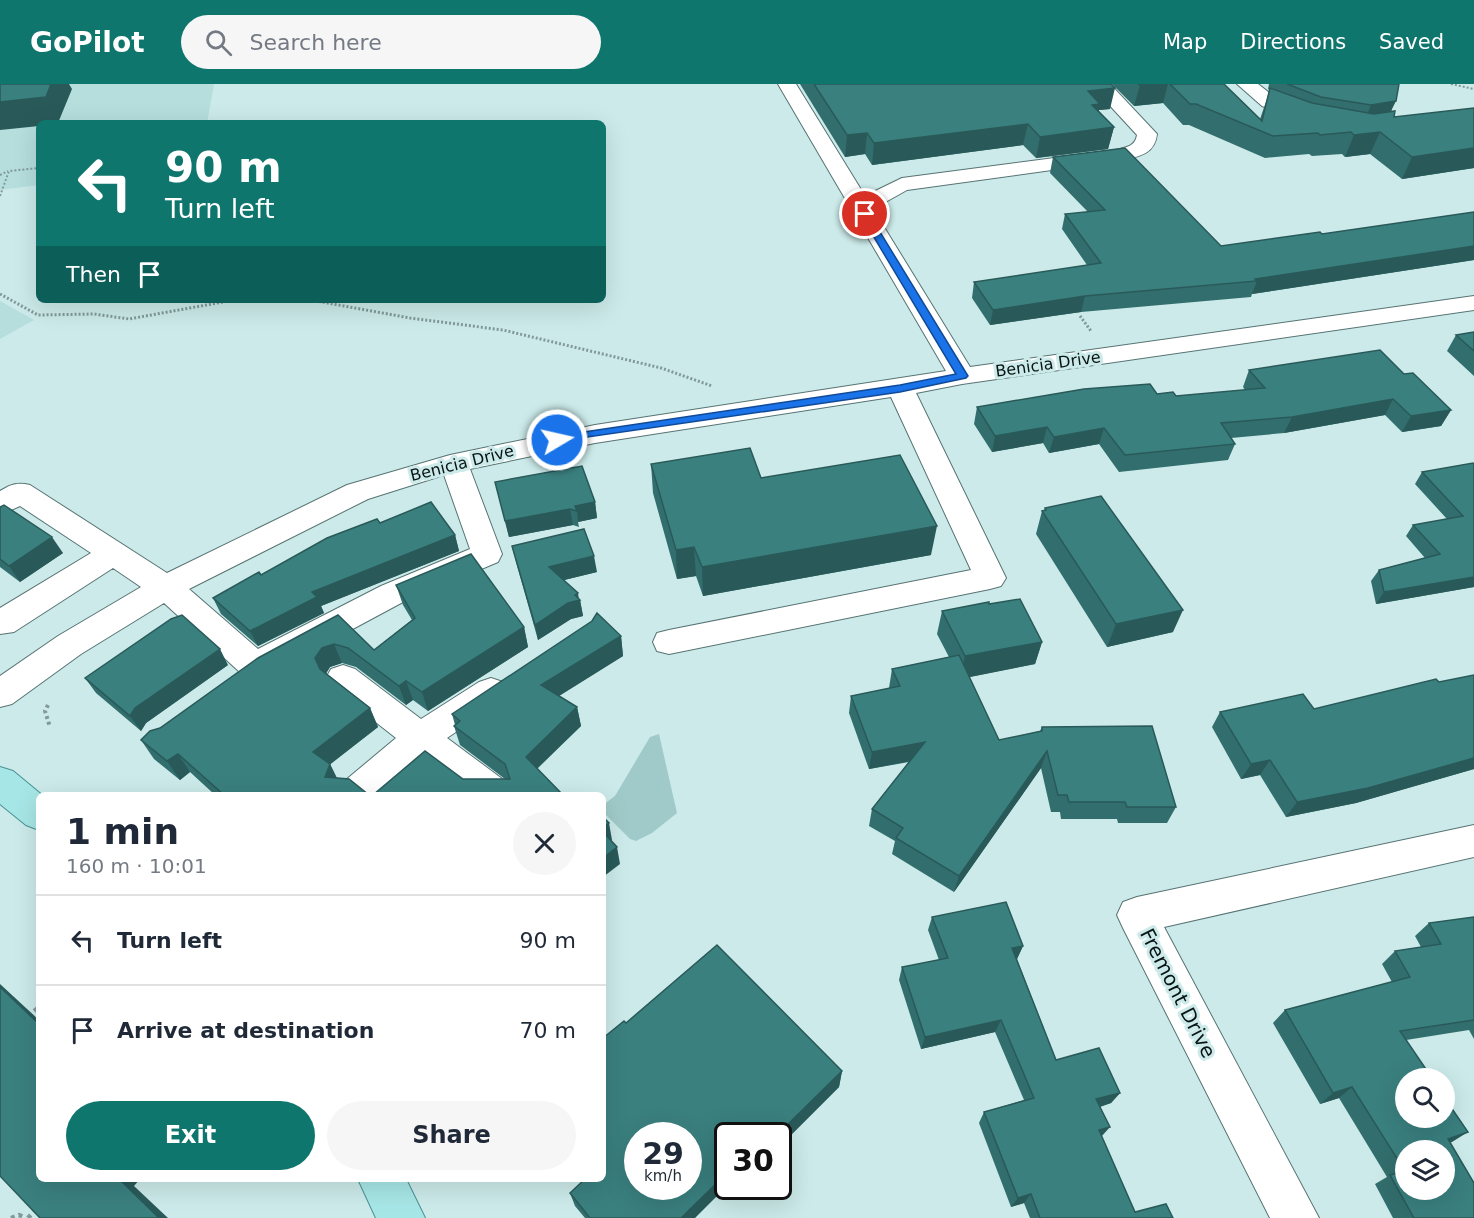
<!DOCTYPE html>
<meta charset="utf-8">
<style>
body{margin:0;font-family:"DejaVu Sans",sans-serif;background:#f6f6f7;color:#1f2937;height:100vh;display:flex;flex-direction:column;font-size:22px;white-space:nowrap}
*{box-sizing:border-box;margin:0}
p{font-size:20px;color:#747a83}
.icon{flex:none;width:33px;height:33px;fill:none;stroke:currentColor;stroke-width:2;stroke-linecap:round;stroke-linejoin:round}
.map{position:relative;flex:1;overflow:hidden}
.panel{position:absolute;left:36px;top:708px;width:570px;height:390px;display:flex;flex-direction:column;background:#fff;border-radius:9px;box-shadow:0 6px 24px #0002}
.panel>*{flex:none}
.hud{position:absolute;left:36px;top:36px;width:570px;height:183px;border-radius:9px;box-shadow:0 6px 24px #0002;background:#0f766e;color:#fff;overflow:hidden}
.tools{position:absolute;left:1395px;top:984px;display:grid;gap:12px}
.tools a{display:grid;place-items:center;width:60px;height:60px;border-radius:50%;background:#fff;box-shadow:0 6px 24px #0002;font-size:30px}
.speed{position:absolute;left:624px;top:1038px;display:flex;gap:12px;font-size:30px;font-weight:700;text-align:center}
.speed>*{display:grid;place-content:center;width:78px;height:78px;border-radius:50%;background:#fff;box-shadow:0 6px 24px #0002;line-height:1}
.speed small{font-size:15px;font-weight:400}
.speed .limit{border:3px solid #111;border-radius:9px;background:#fff;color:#111}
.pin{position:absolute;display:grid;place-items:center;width:51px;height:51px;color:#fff;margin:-26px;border:3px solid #fff;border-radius:50%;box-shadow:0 2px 6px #0007}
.me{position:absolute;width:66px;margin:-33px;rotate:81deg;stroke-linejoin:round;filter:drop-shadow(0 0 4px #0008)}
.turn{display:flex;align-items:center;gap:21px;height:126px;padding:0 30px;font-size:27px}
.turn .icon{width:78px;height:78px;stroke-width:2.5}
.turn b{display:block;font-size:42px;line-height:51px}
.then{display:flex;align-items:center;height:57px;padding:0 30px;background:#0003;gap:12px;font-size:22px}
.round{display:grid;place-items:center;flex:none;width:63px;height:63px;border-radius:32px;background:#f6f6f7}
.summary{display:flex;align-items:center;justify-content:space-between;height:102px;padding:0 30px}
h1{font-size:36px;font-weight:800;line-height:45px}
.action{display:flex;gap:12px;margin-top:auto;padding:12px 30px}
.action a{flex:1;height:69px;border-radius:36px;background:#0f766e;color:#fff;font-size:24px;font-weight:800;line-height:69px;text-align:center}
.action a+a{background:#f6f6f7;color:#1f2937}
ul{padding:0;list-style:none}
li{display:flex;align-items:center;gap:18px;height:90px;padding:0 30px;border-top:2px solid #e0e1e3}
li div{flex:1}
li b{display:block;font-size:22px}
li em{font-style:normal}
header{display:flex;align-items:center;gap:36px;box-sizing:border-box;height:84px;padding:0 30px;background:#0f766e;color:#fff}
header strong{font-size:28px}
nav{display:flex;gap:33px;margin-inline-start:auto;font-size:21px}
.search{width:420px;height:54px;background:#f6f6f7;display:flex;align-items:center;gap:15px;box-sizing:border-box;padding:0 21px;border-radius:33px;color:#747a83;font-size:22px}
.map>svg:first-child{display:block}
.built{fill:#b5dedd}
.green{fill:#a0cac9}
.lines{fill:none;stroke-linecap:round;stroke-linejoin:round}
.minor-casing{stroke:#577373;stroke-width:2}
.major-casing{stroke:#499292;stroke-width:2}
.path-far3{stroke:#829999;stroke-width:2;stroke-dasharray:2 2;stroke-linecap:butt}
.path-far2{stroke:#829999;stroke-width:3;stroke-dasharray:2 2;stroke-linecap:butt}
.path-far1{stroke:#829999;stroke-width:4;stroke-dasharray:3 3;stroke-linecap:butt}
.path{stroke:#829999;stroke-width:4.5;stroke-dasharray:4 4;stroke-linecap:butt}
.minor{fill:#fff;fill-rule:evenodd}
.major{fill:#a7e6e6;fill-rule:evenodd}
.wall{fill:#326e6d}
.shaded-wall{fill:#295a59}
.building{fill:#3a807f;stroke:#295a59;stroke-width:1.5;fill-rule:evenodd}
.route{fill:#1a73e8;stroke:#114b97;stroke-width:1.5}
.labels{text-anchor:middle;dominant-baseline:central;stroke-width:6;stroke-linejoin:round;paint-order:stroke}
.street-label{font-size:16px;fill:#081313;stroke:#cbeae9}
.near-street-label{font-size:20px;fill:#081313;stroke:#cbeae9}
</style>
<header>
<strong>GoPilot</strong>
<div class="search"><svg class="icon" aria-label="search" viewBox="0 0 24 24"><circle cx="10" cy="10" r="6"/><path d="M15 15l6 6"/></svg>Search here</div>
<nav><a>Map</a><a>Directions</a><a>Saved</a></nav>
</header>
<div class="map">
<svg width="1474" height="1134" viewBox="0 0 1474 1134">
<rect width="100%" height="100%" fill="#cbeae9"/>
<path class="built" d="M0,0H214L207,39H39V101L0,106Z
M0,217L34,236L0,255Z"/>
<path class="green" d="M659,650L677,729L652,749L636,757L630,755L603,728V721L615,712L650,653Z"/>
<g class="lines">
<defs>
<path id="minor" d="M778,0H796L865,112L902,94L1116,66C1126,63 1135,63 1137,51L1090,0H1110L1157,50C1155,69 1141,72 1124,76L907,106L882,120L876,130L970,283L1474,212V226L962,300L916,309L1006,494L1001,502L990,505L669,570L657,567L653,558L657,549L669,546L971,486L891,313L595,359L470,385L502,470L498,478L403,518L267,591L255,595L243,591L164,519L81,570L12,620L0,623V592L58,552L141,503L113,484L14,548L0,550V524L91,469L20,422L0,431V407C11,400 18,398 30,401L167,489L347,401L450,371L595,341L946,287ZM444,391L470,465L381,502L258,565L189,505L368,415Z
M1237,0H1258L1276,14L1313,28L1316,32L1313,36L1306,38L1262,22Z
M343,581L355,585L421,635L479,598L491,594L503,598L508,607L503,616L447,654L509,700L514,711H469L421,674L379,711H336L341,700L396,654L331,603L326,594L331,585Z
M1474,741V773L1164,843L1319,1134H1270L1123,844L1117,831L1123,818L1137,813Z"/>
<path id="major" d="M0,683L13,687L42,711H39V746L26,741L0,720Z
M358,1095H406L425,1134H376Z"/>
</defs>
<use href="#minor" class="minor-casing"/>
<use href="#major" class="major-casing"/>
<path class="path-far3" d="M1451,0L1474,5
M0,91L8,87
M0,112L9,87L39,84"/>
<path class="path-far2" d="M0,210L38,231L94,230L129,235L234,216
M311,216L410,234L503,246L661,284L712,302
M1080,232L1091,247"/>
<path class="path-far1" d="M48,621L45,627L50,643"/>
<path class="path" d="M28,932L39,923
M11,1134L19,1131L26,1134
M28,1134L37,1124"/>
<use href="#minor" class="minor"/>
<use href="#major" class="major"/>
</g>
<path class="wall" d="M800,0H1111L1110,25L1099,26V27L1114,43L1108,65L1036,74L1023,61L872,81L865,70L845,73Z
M1112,0H1224L1260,35L1270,6L1268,5L1269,0H1399L1391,28L1394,33L1474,24V84L1402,95L1370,70L1345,73L1342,70L1312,72L1309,70L1265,74L1189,41H1183L1163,19L1134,22Z
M1053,73L1221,162L1322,150L1474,128V176L1252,210L1251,213L1081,228L990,241L972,214L974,198L1087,181L1062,145L1065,130L1088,128L1050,89Z
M1474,248V292L1447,267L1456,251Z
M1249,286L1404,290L1451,326L1441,342L1402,348L1385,331L1284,349L1231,354L1235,360L1228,376L1119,388L1099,360L1049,369L1043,359L992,368L974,340L977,323L1157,310L1176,312L1245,306L1243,303Z
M651,380L761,394L931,471L703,512L696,492L677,495L653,409Z
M1474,381V503L1376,520L1371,497L1379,486L1425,474L1406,452L1413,441L1447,435L1415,400L1422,388Z
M495,398L595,418L597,434L578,438L579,443L573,441L509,453Z
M0,423L63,469L20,498L0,483Z
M1045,424L1173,548L1107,563L1036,450L1042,427H1044Z
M380,439L455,451L459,467L321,522L324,529L258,562L221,530L213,514L261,491Z
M512,462L597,488L564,496L580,516L583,532L571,535L538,556L516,478Z
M396,501L524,543L528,563L428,627L413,616L406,621L356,583L342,579L330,583L326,589L370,624L378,643L330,680L337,694L369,711H215L190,688L180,696L154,675L141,656L338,531L374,566L412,536L403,521Z
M989,520L1042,558L1035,580L969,593L999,656L1040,647L1042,643L1176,723L1167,739H1118L1117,735H1061L1060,728H1051L1041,684L954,808L892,770L895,757L869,742L872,725L909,678L869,685L849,629L851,612L889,604L892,585L949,573L937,550L942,527Z
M621,552L623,572L559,612L577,623L581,642L537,685L563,711L463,695H505L460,661L454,642L455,641L452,630Z
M228,581L146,639L141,647L96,609L85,594Z
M1474,591V685L1356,719L1286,733L1260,691L1241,695L1212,643L1220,628L1314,625Z
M932,833L1023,862L1017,875L1056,976L1120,1009L1111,1019L1100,1023L1102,1053L1135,1128L1173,1134H1030L1024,1119L1011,1123L979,1039L984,1028L1024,1016L995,948L921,965L899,896L902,883L939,876L928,846Z
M1474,833V955L1469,946L1406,956L1451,1059L1474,1134H1393L1375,1100L1387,1093L1339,1014L1320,1020L1273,939L1285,926L1392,898L1382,880L1395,867L1421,863L1415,852L1429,839Z
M626,939L842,987L839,1003L779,1063L778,1052H728L695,1134H585L575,1122L570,1109L603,1095Z"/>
<path class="shaded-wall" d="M51,0H69L72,5L58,39H39V42L0,46V18Z
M1154,0H1168L1163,19L1134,22L1140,1Z
M1115,4L1110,25L1099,26L1095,41L1088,7Z
M1396,17L1389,31L1365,35L1371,21Z
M1028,40L1023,61L872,81L874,59Z
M1114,43L1108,65L1036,74L1040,53Z
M1380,48L1370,70L1345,73L1354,51Z
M867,49L865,70L845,73L847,51Z
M1474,64V84L1402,95L1412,73Z
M1474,162V176L1252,210L1257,197L1255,195Z
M1085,212L1081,228L990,241L993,226Z
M1393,315L1385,331L1284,349L1292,333Z
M1451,326L1441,342L1402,348L1411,332Z
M1047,343L1043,359L992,368L995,352Z
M1104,344L1099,360L1049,369L1054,353Z
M595,418L597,434L578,438L577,427L575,422Z
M570,425L573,441L509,453L505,437Z
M937,442L931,471L703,512L702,483Z
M455,451L459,467L321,522L324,529L258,562L250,547L312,508Z
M52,453L63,469L20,498L9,482Z
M694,463L696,492L677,495L676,466Z
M594,472L597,488L552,499L549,483Z
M1474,493V503L1376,520L1384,508Z
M578,509L579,516H580L583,532L571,535L538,556L535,541Z
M1183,526L1173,548L1107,563L1116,540Z
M524,543L528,563L428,627L422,608Z
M621,552L623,572L546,620L541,601Z
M1042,558L1035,580L960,595L965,572Z
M334,560L342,579L330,583L324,593L315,574L322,564Z
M220,565L228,581L146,639L141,647L130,632L135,624Z
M406,597L413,616L406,621L399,602Z
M577,623L581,642L530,691L526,673Z
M370,624L378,643L323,686L313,668Z
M925,658L921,675L869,685L872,668Z
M1047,667L1041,684L954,808L959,792Z
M178,670L190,688L180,696L167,677Z
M1474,674V685L1356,719L1286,733L1297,718Z
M1270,676L1260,691L1241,695L1251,680Z
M330,680L339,699L325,693Z
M609,739L612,756L603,763V743Z
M617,763L620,780L603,793V774Z
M1023,862L1017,875L1007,877L1012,864Z
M0,900L39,936V940L0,903Z
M1001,936L995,948L921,965L925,953Z
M842,987L839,1003L779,1063L780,1048Z
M1352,1003L1339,1014L1320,1020L1333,1009Z
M1120,1009L1111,1019L1089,1026L1096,1015Z
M774,1042L773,1052H764Z
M1110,1043L1101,1053L1099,1046Z
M1468,1048L1452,1058L1432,1065L1448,1055Z
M728,1088V1101L695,1134H681Z
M119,1095H140L134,1102L168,1134H159Z
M1031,1110L1024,1119L1011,1123L1018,1114Z"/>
<path class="building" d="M0,0H51L46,13L0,18Z
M814,0H1111L1115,4L1088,7L1100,20L1092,21L1114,43L1040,53L1028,40L874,59L867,49L847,51Z
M1138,0H1154L1140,1Z
M1170,0H1224L1262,37L1270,4L1312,19L1374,30L1395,27L1394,33L1474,24V64L1412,73L1380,48L1354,51L1351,48L1320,51L1318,49L1273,52L1196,20H1190Z
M1287,0H1399L1396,17L1371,21L1321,13Z
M1125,64L1221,162L1320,148L1322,150L1474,128V162L1255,195L1257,197L1085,212L993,226L974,198L1101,179L1065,130L1105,126L1053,73Z
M1474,248V267L1456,251Z
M1380,266L1404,290L1413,289L1451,326L1411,332L1393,315L1292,333L1221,339L1235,360L1125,371L1104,344L1054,353L1047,343L995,352L977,323L1084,305L1150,300L1157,310L1173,308L1176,312L1265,304L1249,286Z
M750,364L761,394L900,371L937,442L702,483L694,463L676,466L651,380Z
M1473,379L1474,381V493L1384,508L1379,486L1440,470L1413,441L1463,432L1422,388Z
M582,382L595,418L575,422L577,427L570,425L505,437L495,398Z
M1101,412L1183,526L1116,540L1042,427L1046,426L1045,424Z
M431,418L455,451L312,508L317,513L250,547L213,514L259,488L261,491L327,454L377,435L380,439Z
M4,421L52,453L9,482L0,475V423Z
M584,445L594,472L549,483L578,509L575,511L580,516L568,519L535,541L512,462Z
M471,470L524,543L422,608L406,597L399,602L348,564L334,560L322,564L315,574L320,585L370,624L313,668L330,680L325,693L349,695L369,711H224L178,670L167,677L141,656L150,647L160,644L258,574L338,531L374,566L415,534L396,501Z
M1020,515L1042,558L965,572L942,527L989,518V520Z
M597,529L621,552L541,601L577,623L526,673L563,711H373L425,667L463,695H510L505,680L454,642L460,637L452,630L592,537Z
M182,531L220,565L135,624L130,632L85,594L171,535Z
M959,571L999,656L1042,647V643L1152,642L1176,723H1127L1125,718H1069L1067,711H1058L1047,667L959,792L896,754L903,744L872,725L925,658L872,668L851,612L900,602L892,585Z
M1474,591V674L1368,704L1297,718L1270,676L1251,680L1220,628L1303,610L1314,625L1436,595L1439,598Z
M603,733L609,739L603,743Z
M603,748L617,763L603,774Z
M1006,818L1023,862L1012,864L1056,976L1099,964L1120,1009L1096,1015L1110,1043L1099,1046L1135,1128L1166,1120L1173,1134H1040L1031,1110L1018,1114L984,1028L1034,1014L1001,936L925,953L902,883L948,874L932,833Z
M1474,833V936L1400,947L1432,994H1406V1034H1444V1013L1468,1048L1448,1055L1474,1099V1134H1414L1390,1091L1405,1087L1352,1003L1333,1009L1285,926L1410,893L1395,867L1441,860L1429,839ZM1406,1066H1444V1106H1406Z
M717,861L842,987L780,1048L774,1042L764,1052H728V1088L681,1134H590L570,1109L585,1095H603V954L624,937L626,939ZM638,1052H688V1102H638Z
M0,903L39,940V1095H119L159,1134H40L0,1092Z"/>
<path class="route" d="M865,127L869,130L968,292L966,294L900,308L553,358L552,356L557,352L900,301L956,290L860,130Z"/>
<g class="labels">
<g class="street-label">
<text transform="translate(1048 280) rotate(-8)">Benicia Drive</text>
<text transform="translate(462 379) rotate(-14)">Benicia Drive</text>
</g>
<g class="near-street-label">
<text transform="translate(1178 909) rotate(63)">Fremont Drive</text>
</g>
</g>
</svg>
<div class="tools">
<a><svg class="icon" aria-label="search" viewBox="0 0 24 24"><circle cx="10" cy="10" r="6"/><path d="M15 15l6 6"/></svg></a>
<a><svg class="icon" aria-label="layers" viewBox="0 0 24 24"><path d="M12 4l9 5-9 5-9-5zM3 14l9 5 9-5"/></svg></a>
</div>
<div class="speed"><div>29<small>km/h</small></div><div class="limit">30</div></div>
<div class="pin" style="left:865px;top:130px;background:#d93025"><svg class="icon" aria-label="arrive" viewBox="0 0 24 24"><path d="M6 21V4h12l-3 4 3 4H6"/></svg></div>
<svg class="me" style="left:557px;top:356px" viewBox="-20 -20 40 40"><circle r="17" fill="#1a73e8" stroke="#fff" stroke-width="3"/><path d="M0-11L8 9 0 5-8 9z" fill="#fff"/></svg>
<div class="hud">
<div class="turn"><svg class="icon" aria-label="left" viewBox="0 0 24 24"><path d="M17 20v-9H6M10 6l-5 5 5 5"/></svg><div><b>90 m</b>Turn left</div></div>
<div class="then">Then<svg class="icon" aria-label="arrive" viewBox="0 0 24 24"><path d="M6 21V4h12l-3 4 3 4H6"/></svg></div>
</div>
<section class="panel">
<div class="summary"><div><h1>1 min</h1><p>160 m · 10:01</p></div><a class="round"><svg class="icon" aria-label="close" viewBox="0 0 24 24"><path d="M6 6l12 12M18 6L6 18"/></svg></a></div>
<ul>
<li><svg class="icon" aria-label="left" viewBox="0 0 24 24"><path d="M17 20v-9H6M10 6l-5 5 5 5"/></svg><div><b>Turn left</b></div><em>90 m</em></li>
<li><svg class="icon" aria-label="arrive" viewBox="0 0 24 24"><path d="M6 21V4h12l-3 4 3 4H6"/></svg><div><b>Arrive at destination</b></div><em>70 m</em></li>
</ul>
<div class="action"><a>Exit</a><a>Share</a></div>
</section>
</div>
